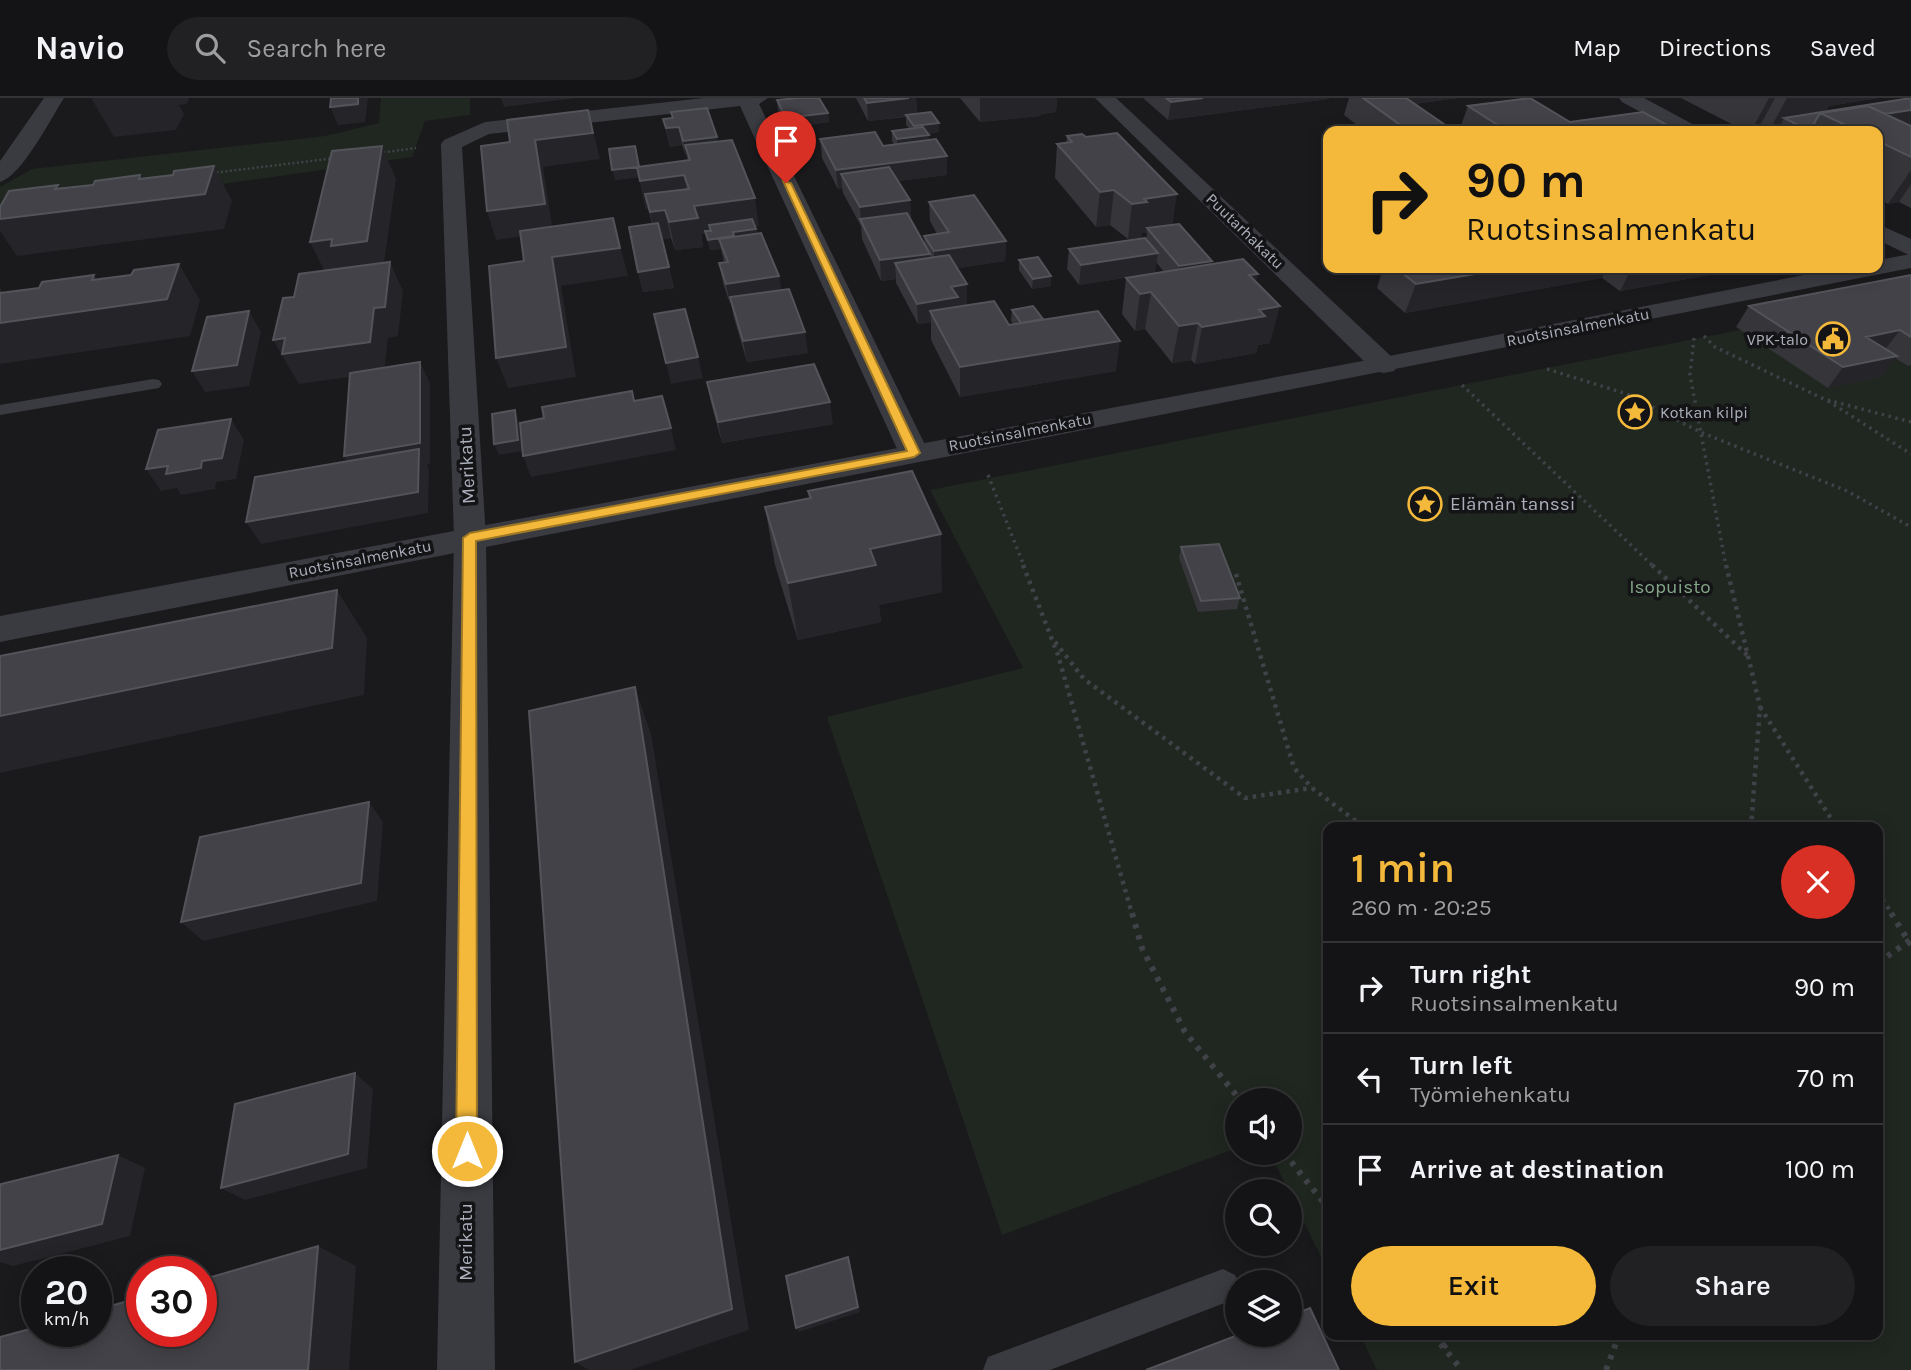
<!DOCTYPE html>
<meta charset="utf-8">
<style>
body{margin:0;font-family:Karla,sans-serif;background:#212022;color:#f1f3f6;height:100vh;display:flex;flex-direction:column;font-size:26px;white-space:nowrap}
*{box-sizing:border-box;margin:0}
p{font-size:23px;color:#9d9ea0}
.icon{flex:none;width:38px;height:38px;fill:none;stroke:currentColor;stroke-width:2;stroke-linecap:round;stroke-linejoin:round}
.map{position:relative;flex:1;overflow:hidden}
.sheet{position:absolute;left:1323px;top:724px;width:560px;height:518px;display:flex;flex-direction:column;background:#141315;border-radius:14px;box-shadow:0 4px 18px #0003,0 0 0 2px #333234}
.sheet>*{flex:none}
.top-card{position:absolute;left:1323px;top:28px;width:560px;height:147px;border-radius:14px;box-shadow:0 4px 18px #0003,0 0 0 2px #333234;background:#f4b93a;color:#111;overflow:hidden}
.fabs{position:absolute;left:1225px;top:990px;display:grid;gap:14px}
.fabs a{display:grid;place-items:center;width:77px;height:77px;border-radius:50%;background:#141315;box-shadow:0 4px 18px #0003,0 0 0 2px #333234;font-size:35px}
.speed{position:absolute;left:21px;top:1158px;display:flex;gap:14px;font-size:35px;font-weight:700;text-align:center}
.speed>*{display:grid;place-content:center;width:91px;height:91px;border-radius:50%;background:#141315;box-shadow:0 4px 18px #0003,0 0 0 2px #333234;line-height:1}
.speed small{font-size:18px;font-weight:400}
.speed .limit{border:10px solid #d22;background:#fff;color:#111}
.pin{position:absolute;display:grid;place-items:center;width:60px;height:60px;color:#fff;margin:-72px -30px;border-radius:50% 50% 50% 0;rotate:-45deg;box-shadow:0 0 7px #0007}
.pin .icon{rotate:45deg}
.me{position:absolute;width:77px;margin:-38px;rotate:0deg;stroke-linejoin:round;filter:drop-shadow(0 0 5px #0008)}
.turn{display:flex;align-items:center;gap:24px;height:147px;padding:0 28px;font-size:32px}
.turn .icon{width:91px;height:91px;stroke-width:2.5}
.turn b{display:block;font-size:49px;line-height:60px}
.round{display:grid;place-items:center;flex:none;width:74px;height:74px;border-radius:37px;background:#212022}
.summary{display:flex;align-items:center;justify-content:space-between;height:119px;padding:0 28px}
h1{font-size:42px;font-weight:600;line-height:52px;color:#f4b93a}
.action{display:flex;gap:14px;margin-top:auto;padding:14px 28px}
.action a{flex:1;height:80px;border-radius:42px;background:#f4b93a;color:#111;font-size:28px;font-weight:600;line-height:80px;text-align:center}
.action a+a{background:#212022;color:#f1f3f6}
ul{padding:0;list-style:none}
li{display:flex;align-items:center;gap:21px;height:91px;padding:0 28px;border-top:2px solid #333234}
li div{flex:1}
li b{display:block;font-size:26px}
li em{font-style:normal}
header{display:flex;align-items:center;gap:42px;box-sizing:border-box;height:98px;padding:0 35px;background:#141315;border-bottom:2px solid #333234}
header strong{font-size:33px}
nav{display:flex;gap:38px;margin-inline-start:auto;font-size:24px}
.search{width:490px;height:63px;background:#212022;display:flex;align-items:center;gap:18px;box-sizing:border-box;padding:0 24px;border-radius:38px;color:#9d9ea0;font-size:26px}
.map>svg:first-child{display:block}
.green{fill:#1f2720}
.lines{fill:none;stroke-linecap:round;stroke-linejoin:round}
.path-far3{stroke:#404248;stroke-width:2.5;stroke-dasharray:2 2.5;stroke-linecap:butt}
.path-far2{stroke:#404248;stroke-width:3.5;stroke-dasharray:2.5 4.5;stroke-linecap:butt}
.path-far1{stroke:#404248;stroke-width:4.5;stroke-dasharray:3.5 5;stroke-linecap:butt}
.path{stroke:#404248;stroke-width:6;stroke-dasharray:4.5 7;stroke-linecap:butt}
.service{fill:#3a3b41;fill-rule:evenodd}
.minor{fill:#3a3b41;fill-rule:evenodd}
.tertiary{fill:#3a3b41;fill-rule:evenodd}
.wall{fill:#36353a}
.shaded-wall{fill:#252428}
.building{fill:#434248;stroke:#53545a;stroke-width:2}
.route{fill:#f4b93a;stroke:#9f7826;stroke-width:2}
.labels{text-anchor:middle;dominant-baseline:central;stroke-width:7;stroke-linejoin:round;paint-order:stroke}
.far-street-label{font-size:16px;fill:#acb0bb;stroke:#141417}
.far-poi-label{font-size:16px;fill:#acb0bb;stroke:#141417;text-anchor:end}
.street-label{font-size:19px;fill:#acb0bb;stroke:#141417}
.poi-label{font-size:19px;fill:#acb0bb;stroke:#141417;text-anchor:start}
.park-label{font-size:19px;fill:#83a686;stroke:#141417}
</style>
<header>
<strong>Navio</strong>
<div class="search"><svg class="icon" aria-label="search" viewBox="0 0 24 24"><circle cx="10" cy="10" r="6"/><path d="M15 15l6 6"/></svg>Search here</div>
<nav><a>Map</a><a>Directions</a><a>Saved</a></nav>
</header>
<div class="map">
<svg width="1911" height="1272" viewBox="0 0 1911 1272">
<rect width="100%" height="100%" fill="#1a191c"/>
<path class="green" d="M381,0H470V17L425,23L412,59L0,118V89L32,71L325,38L379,25Z
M1911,198V1272H1377L1360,1237H1878V730H1328V1173L1270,1055H1290V1003H1237V1050L1002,1137L827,619L1023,570L930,392Z"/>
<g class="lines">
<path class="path-far3" d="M379,55L416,50
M212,75L336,60"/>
<path class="path-far2" d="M1704,238L1715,249L1824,301L1911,324
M1694,240L1690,277L1726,468
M1547,271L1627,296L1700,334L1847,393L1911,429
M1462,287L1653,468
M1828,303L1911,356
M988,377L1024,468"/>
<path class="path-far1" d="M1023,467L1058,557L1132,816
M1652,467L1748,558
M1726,467L1760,608L1751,730
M1236,476L1294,670L1312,690L1365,730
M1055,544L1084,581L1245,700L1312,690
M1760,609L1837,730
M1878,794L1892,816"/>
<path class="path" d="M1132,815L1142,850L1185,934L1241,1003
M1891,815L1911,847
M1878,865L1910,842
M1284,1055L1328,1110
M1433,1237L1462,1272
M1443,1249L1458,1237
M1606,1272L1619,1237"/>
<path class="service" d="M153,281L159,282L162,286L159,290L0,317V307Z
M1223,1171L1235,1177L1239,1185L1235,1201L1050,1272H983L988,1259Z"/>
<path class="minor" d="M44,0H64C51,20 22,78 0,84V63Z
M704,0H768L759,6L929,355L925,361L914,364L903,361L899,355L740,8L489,36L462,49L486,440L495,1272H437L454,440L441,46L444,42L485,24Z
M1095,0H1116L1394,261L1398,267L1394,273L1384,275L1374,273Z
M1619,0H1644L1698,29L1701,33H1676L1622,4Z
M1878,126L1911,141V158L1878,142Z"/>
<path class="tertiary" d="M1911,156V170L0,544V518L1384,259L1840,170H1878V162Z"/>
</g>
<path class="wall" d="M856,0H916L917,16L939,34L928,36L929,42L947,77L898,83L910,102L911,122L925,146L924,138L937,136L930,123L929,104L1006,143L1005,163L958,170L967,186V207L1009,227L1014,226L1011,223L1012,212L1043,221L1116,273L960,299L931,242V224L918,226L896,185V181L881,183L862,141L861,128L843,95L842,90L838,91L822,60L820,41L883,48L894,46L892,43V33L910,31L906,27V19L868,23Z
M960,0H1057L1056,14L1041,16L1040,18L980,24Z
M1143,0H1329L1328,1L1168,22Z
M1349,0H1458L1415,6L1454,33H1365L1344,17Z
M1681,0H1878L1829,8L1825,14L1911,0V110L1899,104L1888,106L1878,100V33H1745Z
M777,2L828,15L829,24L787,30L778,12Z
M1468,8L1570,24L1678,33H1459Z
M663,21L718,43L759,128H755L757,135L779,178L781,192L808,255L747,264L734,220L731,206H730L723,185L719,165L724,164L721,151L710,152L706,135L701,136L703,149L675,152L671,140L662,141L674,190L643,194L638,174L652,126L648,110L646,111L639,79L615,82L639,69L688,63L682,47L670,49Z
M1067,38L1172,127L1212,163L1211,166L1256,184L1270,245L1258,247L1256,255L1195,266L1191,262L1172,265L1145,231L1135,233L1122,216L1126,180L1164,174L1156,164L1155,175L1079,187L1067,171L1069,151L1146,141L1147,135H1142V139L1128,141L1110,127L1096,129L1055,80L1057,46L1066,45Z
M1019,162L1051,188L1032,191L1019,172Z
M1383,170H1749L1620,193L1602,180L1405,215L1377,190Z
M1911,177V267L1908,268L1895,260L1881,279L1828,290L1736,229L1749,208Z
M707,284L833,326L722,345L711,305Z
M808,393L942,494L879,507L881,524L798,542L775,467L765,409L809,400Z
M1181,449L1240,500L1237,511L1198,514L1179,460Z"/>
<path class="shaded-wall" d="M91,0H189L187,6L179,7L184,16L176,32L114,39Z
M358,0H368L365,24L338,27L330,9Z
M501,0H577L504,9Z
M909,0H916L917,17L868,23L867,5Z
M980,0H1057L1056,14L1041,16L1040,18L980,24Z
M1203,0H1329L1328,1L1168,22L1171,4Z
M1389,0H1458L1386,10Z
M1769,0H1775L1757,33H1751Z
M1787,0H1878L1829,8L1823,17L1820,15L1810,33H1803L1804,30L1784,20L1777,33H1769Z
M588,12L600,61L543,69L553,134L496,142L487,113L535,42Z
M1911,12V28L1837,23Z
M828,15L829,24L787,30L786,20Z
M939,25V34L914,38V28Z
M679,29L682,47L670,49L666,30Z
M929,37V46L897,50V41Z
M717,39L720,58L685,47L688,62H687L683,43Z
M382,48L396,81L382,179L328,180L310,144Z
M947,58V77L849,89L841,76L842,90L838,91L836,72Z
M214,68L232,103L224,131L17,158L0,133V121L55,91L58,87L74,112L139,81L140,77L155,102Z
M639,69L641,79L615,82L612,72Z
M1911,72V86L1899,104L1888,106Z
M684,77L690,105L646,111L640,83Z
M1114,92L1110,127L1096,129L1100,94Z
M1177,96L1172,131L1147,130V135H1142V139L1128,141L1132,106L1144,101Z
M755,100L759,128L711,134L709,127L710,134L701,136L703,149L675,152L669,124L694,108Z
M910,102L911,122L861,123L860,109Z
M665,112L671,140L656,142L650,114Z
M613,120L628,178L561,188L576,279L508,290L496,260L552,159Z
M756,131L758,141L736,145L733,134Z
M719,141L721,151L710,152L708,142Z
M1006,143L1005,163L934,174V153Z
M1158,155L1155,175L1079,187L1081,167Z
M930,156V176L895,165L896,181L881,183L880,162Z
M1212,163L1208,183L1175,188L1179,168Z
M390,164L403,193L398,238L388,240L384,274L299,286L273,242L374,210Z
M179,166L200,202L190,238L0,266V190L23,221L92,182L94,177L115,208Z
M669,169L674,190L643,194L638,174Z
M1511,170H1607L1602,180L1405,215L1416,186Z
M1632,170H1749L1620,193Z
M1258,176L1249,212V177Z
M779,178L782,198L730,199L731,206H730L726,186Z
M1051,178V188L1032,191L1033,181Z
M967,186V207L930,213L931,224L918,226L917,206L951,189Z
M1151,194L1145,231L1135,233L1140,196Z
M1280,208L1270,245L1258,247L1256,255L1195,266L1202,229L1259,212Z
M249,213L261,234L249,288L205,294L192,273Z
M1198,225L1191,262L1172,265L1179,228Z
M1900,232L1884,253L1866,239Z
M805,234L808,255L747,264L743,243Z
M1120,243L1116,273L960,299V269Z
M1897,258L1881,279L1828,290L1843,269Z
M698,259L703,280L671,286L666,265Z
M420,264L430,285V366L427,367L429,372L428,415L261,446L246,424L356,380L344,358Z
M830,304L833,326L722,345L718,324Z
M515,312L519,323L523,353L499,357L494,346Z
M231,321L244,342L236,381L216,384L215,391L181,397L177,390L161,393L146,371L202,363Z
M671,330L676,352L531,379L523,358Z
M941,436L942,494L879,507L881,524L798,542L788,485L870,451Z
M337,492L367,540L364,597L0,675V618Z
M635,589L651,636L749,1232L630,1272H589L575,1264Z
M369,704L383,724L377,803L203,843L181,824Z
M355,975L373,991L367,1070L245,1102L221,1090Z
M118,1057L145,1070L130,1138L13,1168L0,1164V1152Z
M318,1148L356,1168L349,1272H308Z
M848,1159L860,1214L799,1234L796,1230Z"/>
<path class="building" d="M331,0H358V6L330,9Z
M797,0H819L828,15L786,20L777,2Z
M864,0H909L867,5Z
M1166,0H1203L1171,4Z
M1363,0H1406L1454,33H1398L1394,30L1403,29Z
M1530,0L1570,24L1643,14L1678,33H1507L1468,8Z
M1911,0V12L1885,16L1868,8L1820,15L1812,29L1804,30L1784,20Z
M1868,8L1911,28V59L1878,43V33H1858L1820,15Z
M707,10L717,39L683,43L679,29L666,30L663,21L673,20L671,14Z
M588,12L593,35L535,42L545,106L487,113L481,48L510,44L507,22Z
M931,14L939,25L914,28L906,17Z
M923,29L929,37L897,41L892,33Z
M875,34L883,48L936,41L947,58L836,72L820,41Z
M1117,35L1177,96L1144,101L1147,104L1132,106L1114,92L1100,94L1057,46L1072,44L1067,38L1082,36L1086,39Z
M732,42L755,100L694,108L698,120L669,124L665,112L650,114L645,96L689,91L684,77L640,83L637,69L690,62L685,47Z
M382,48L367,143L331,148L332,141L310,144L332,53Z
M635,48L639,69L612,72L609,51Z
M214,68L205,96L0,121V109L9,93L58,87L55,91L93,87L95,83L140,77L139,81L173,77L174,73Z
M889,69L910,102L860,109L841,76Z
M974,97L1006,143L934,153L924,138L949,134L929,104Z
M907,115L930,156L880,162L860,121Z
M613,120L620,150L552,159L566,249L496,260L489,168L524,163L520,133Z
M752,121L756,131L733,134L734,138L708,142L705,133H711L709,127Z
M658,125L669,169L638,174L629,129Z
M1179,126L1212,163L1179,168L1147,130Z
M761,135L779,178L726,186L719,165L728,164L719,141Z
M1145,140L1158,155L1081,167L1069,151Z
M949,157L967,186L951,189L958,199L917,206L895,165Z
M1038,159L1051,178L1033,181L1019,162Z
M1243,161L1258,176L1249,177L1280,208L1259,212L1265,218L1202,229L1198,225L1179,228L1151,194L1140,196L1126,180Z
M390,164L385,209L374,210L370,244L282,256L285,240L273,242L283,200L294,199L299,176Z
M179,166L167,201L0,225V195L39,190L42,184L94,177L92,182L131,177L134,172Z
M1396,170H1511L1416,186Z
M1911,177V239L1900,232L1866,239L1897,258L1843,269L1749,208Z
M789,191L805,234L743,243L730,199Z
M994,203L1009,227L1098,213L1120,243L960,269L930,213Z
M1033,208L1043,221L1021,225L1012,212Z
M685,211L698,259L666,265L654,216Z
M249,213L237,267L192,273L207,219Z
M420,264V345L344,358L350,275Z
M814,266L830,304L718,324L707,284Z
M632,293L634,303L662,298L671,330L523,358L520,325L544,320L542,309Z
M515,312L518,342L494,346L492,316Z
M231,321L222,360L202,363L201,370L166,376L168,368L146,371L158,332Z
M419,351L418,394L246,424L255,379Z
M912,373L941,436L870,451L876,467L788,485L765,409L811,400L808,393Z
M1219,446L1240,500L1201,503L1181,449Z
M337,492L332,550L0,618V558Z
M635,589L732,1211L575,1264L529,613Z
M369,704L361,785L181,824L200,739Z
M355,975L348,1056L221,1090L235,1006Z
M118,1057L102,1126L0,1152V1089L1,1086Z
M318,1148L308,1272H0V1239L37,1229V1234H96V1212L142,1199V1234H201V1182Z
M848,1159L858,1209L796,1230L786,1178Z
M1310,1210L1339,1272H1146L1238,1237H1290V1218Z"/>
<path class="route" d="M783,83L791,85L920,355L914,359L476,443L477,1053L474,1061L467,1064L459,1061L456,1053L463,440L470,435L907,353Z"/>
<defs>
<symbol id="civic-ring" viewBox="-11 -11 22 22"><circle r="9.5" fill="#141417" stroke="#f4b93a" stroke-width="1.5"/><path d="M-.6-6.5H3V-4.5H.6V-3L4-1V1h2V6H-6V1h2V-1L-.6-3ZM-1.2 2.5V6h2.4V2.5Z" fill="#f4b93a"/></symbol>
<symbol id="sight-ring" viewBox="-11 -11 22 22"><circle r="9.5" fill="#141417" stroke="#f4b93a" stroke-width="1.5"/><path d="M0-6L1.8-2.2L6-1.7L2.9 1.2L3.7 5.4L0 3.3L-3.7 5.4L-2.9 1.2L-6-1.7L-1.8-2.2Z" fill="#f4b93a"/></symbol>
</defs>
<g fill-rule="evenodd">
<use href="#civic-ring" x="1814" y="222" width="38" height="38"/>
<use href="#sight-ring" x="1616" y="295" width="38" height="38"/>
<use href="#sight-ring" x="1406" y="387" width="38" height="38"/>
</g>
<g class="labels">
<g class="far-street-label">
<text transform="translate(1245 133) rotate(44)">Puutarhakatu</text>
<text transform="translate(1578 229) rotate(-11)">Ruotsinsalmenkatu</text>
<text transform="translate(1020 334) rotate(-11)">Ruotsinsalmenkatu</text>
<text transform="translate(360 461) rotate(-11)">Ruotsinsalmenkatu</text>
</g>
<g class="far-poi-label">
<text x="1808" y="241">VPK-talo</text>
<text x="1660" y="314" text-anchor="start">Kotkan kilpi</text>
</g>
<g class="street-label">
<text transform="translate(467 367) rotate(-93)">Merikatu</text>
<text transform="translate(466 1144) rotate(-90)">Merikatu</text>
</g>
<g class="poi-label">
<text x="1450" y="406">Elämän tanssi</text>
</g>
<g class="park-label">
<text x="1670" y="489">Isopuisto</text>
</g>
</g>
</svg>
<div class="fabs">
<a><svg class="icon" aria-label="sound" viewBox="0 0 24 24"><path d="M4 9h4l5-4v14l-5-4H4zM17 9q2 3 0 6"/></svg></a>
<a><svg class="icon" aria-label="search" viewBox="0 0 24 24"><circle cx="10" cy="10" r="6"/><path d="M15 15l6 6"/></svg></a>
<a><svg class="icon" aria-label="layers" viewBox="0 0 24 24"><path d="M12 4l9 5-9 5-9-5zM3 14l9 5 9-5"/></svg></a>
</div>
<div class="speed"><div>20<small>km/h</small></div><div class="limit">30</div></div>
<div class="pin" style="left:786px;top:85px;background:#d93025"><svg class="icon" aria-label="arrive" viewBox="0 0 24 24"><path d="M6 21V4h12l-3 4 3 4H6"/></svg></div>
<svg class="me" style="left:467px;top:1053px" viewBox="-20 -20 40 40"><circle r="17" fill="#f4b93a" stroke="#fff" stroke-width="3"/><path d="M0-11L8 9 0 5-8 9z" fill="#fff"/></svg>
<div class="top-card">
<div class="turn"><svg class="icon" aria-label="right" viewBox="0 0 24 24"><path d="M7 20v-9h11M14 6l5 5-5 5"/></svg><div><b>90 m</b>Ruotsinsalmenkatu</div></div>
</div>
<section class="sheet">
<div class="summary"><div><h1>1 min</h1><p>260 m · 20:25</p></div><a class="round" style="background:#d93025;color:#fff"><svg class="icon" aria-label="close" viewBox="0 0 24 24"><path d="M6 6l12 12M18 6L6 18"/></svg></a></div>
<ul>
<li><svg class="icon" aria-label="right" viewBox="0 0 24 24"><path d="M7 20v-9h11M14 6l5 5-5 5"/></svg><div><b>Turn right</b><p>Ruotsinsalmenkatu</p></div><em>90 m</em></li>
<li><svg class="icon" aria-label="left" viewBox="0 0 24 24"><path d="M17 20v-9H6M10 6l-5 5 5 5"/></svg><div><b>Turn left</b><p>Työmiehenkatu</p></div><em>70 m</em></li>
<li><svg class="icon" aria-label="arrive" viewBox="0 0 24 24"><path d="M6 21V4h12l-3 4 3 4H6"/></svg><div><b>Arrive at destination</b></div><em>100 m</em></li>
</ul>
<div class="action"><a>Exit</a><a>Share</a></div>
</section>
</div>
